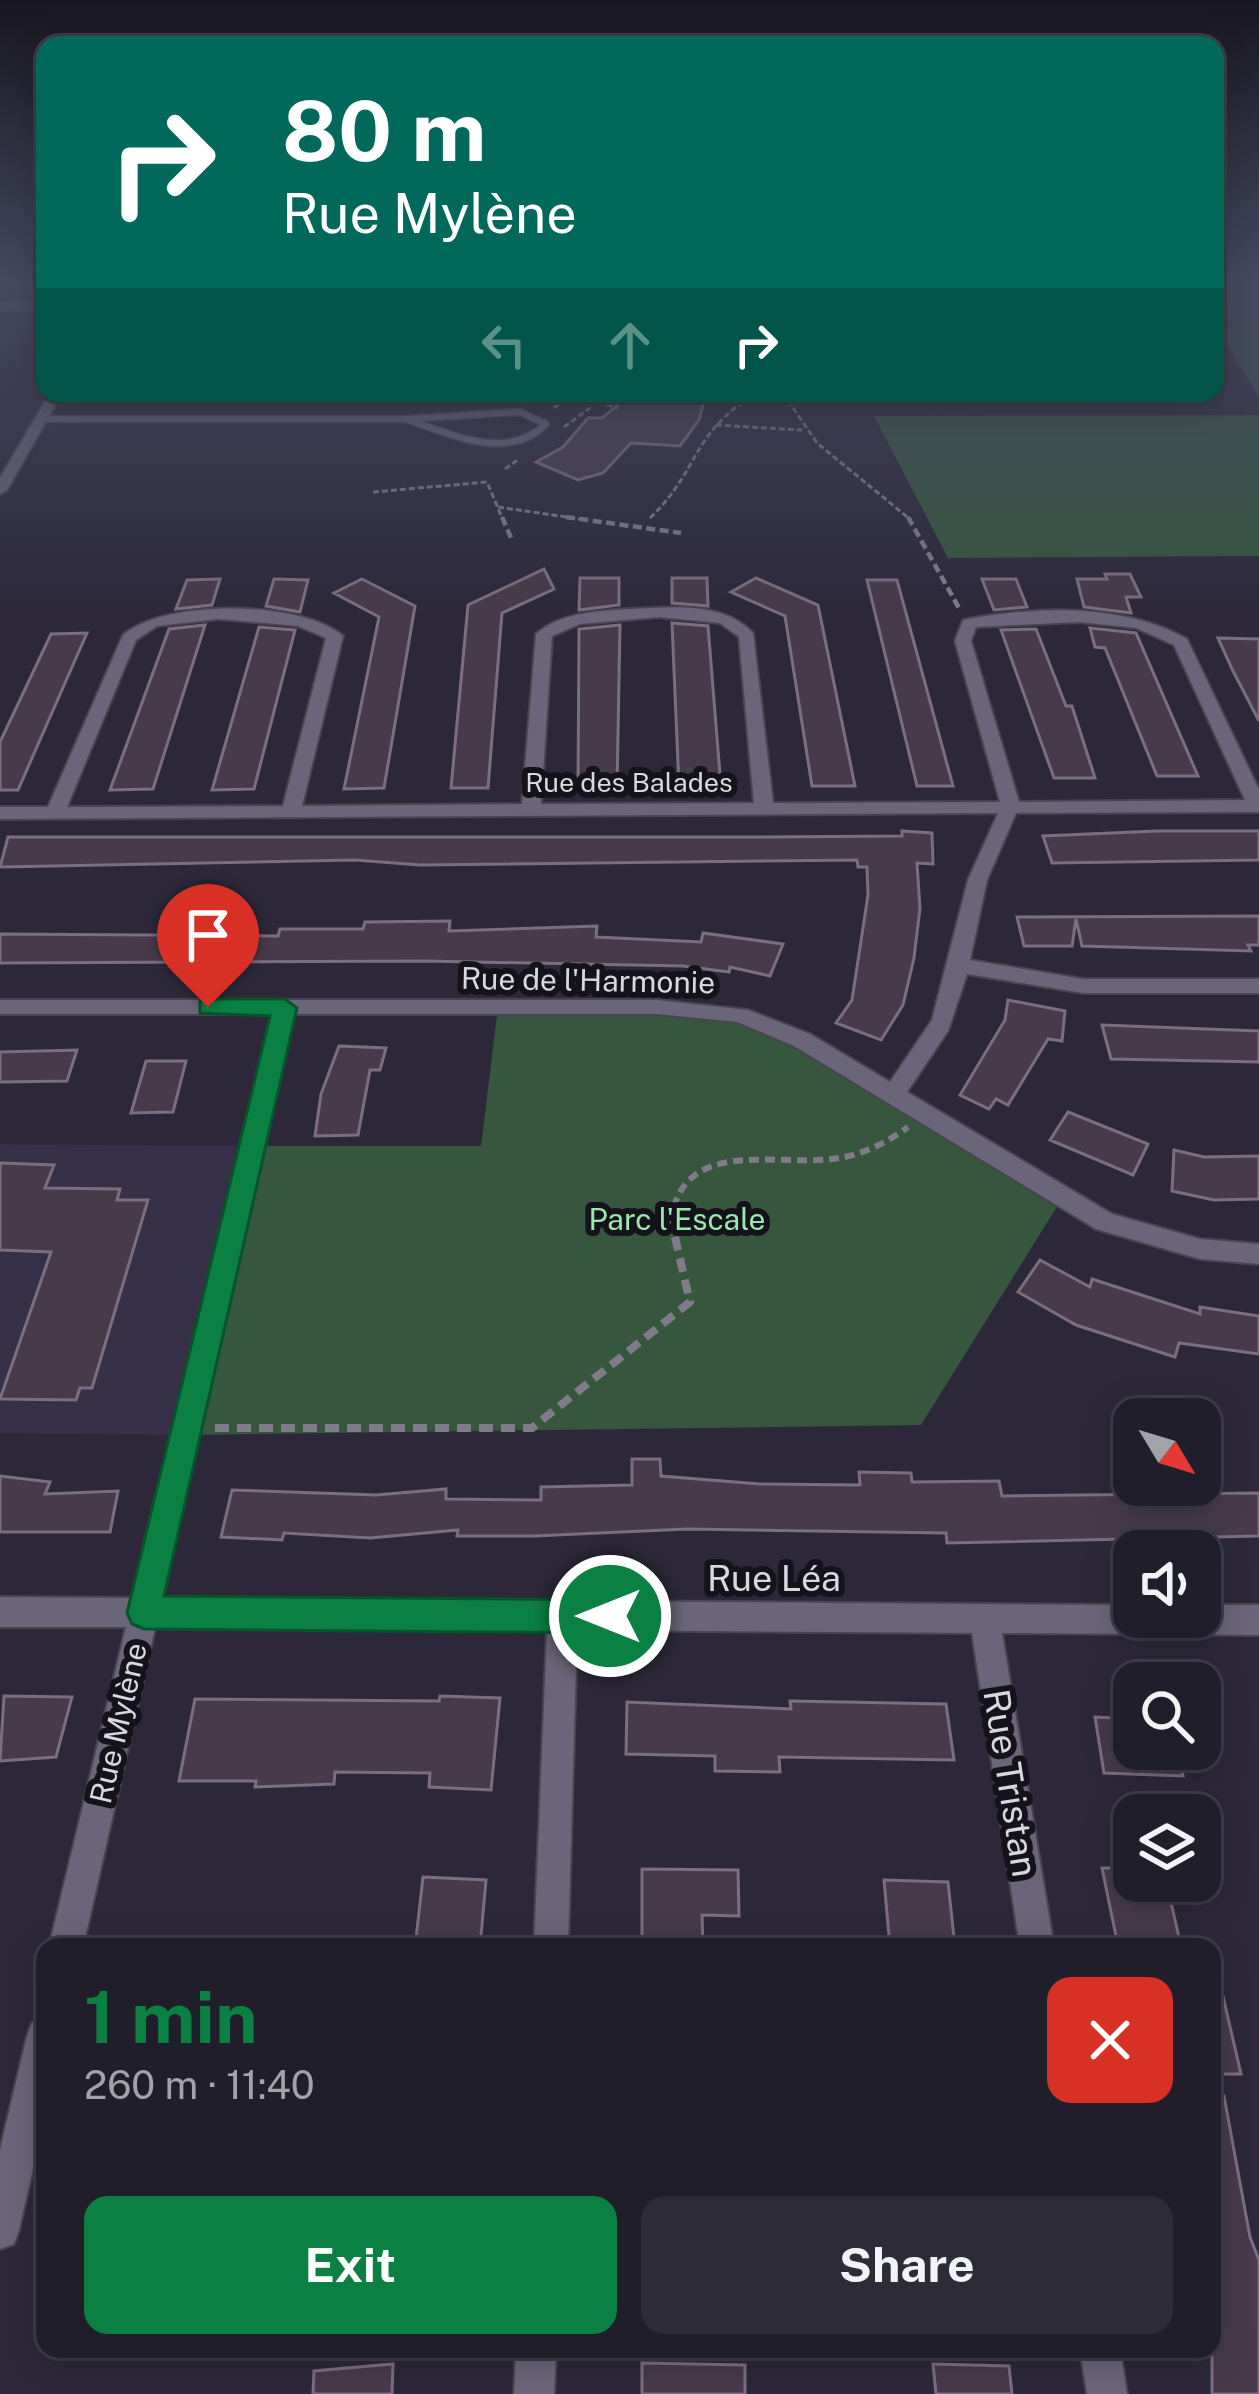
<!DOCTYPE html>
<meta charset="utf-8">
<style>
body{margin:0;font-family:"Public Sans",sans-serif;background:#2d2b38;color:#f1f3f6;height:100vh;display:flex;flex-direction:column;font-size:45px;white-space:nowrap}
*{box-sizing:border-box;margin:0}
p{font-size:39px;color:#a2a2a9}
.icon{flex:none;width:66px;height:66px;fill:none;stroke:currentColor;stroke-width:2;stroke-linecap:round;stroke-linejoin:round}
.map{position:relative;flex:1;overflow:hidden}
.side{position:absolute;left:36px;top:1938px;width:1185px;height:420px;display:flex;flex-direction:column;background:#211e2c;border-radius:24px;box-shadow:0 6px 30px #0003,0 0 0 3px #3e3c48}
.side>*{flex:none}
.top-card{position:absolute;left:36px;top:36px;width:1188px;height:366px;border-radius:24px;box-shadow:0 6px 30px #0003,0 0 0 3px #3e3c48;background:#00695c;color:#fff;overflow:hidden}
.needle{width:78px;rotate:128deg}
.controls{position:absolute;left:1113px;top:1398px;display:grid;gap:24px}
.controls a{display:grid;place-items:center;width:108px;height:108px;border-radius:24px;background:#211e2c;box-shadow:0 6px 30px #0003,0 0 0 3px #3e3c48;font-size:60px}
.pin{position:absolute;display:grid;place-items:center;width:102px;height:102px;color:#fff;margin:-123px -51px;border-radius:50% 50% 50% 0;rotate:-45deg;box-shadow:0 0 12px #0007}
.pin .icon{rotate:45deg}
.me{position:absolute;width:132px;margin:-66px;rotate:270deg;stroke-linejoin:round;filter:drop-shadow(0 0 9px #0008)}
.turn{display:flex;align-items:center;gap:42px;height:252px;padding:0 48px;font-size:54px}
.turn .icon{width:156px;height:156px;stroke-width:2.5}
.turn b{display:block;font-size:84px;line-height:102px}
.lanes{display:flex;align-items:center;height:114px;padding:0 48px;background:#0003;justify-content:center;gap:60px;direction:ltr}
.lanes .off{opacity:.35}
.round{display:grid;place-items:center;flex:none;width:126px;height:126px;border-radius:24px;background:#2d2b38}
.head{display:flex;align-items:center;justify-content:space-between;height:204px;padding:0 48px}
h1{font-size:72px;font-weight:700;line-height:90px;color:#0b8043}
.button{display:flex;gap:24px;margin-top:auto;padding:24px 48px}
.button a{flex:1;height:138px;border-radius:24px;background:#0b8043;color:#fff;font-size:48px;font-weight:700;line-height:138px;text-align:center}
.button a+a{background:#2d2b38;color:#f1f3f6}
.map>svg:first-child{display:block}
.built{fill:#363048}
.green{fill:#36563e}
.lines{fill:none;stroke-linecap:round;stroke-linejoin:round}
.stream{stroke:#44555c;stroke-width:4.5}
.building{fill:#473a4a;stroke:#7c6d7f;stroke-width:3}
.service-casing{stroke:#484452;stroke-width:9}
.minor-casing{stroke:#484452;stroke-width:4}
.path-far3{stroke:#7f7c8a;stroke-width:3;stroke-dasharray:6 3;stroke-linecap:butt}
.path-far2{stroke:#7f7c8a;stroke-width:4.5;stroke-dasharray:9 4.5;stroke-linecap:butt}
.path-far1{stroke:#7f7c8a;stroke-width:6;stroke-dasharray:10 6;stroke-linecap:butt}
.path{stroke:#7f7c8a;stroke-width:8;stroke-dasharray:14 8;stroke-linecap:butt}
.service{stroke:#6a657a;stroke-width:6}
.minor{fill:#6a657a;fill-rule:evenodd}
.route{fill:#0b8043;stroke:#07532c;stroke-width:3}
.labels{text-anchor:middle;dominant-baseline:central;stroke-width:12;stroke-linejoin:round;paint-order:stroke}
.far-street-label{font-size:27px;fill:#d9d7e2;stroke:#14121a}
.street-label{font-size:30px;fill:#d9d7e2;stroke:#14121a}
.park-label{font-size:30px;fill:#9ae8ae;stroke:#14121a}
.near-street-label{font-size:36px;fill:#d9d7e2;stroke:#14121a}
</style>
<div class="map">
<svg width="1259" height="2394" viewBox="0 0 1259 2394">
<rect width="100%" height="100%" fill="#2c283a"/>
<path class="built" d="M0,1144L253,1146L185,1435L0,1433Z"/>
<path class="green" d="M1215,280H1259V397L1215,323Z
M1259,415V556L948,558L874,416Z
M498,1007L740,1015L1063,1197L921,1425L185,1435L253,1146H481Z"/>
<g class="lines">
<path class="stream" d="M0,285L18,280"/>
</g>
<path class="building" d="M633,393H706L699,420L680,446L631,443L603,473L578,480L536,462L563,447L588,418H602Z
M544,569L554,589L502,613L488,788H451L468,605Z
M1105,574H1130L1141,597H1126L1131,613L1084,607L1077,579H1107Z
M580,578H619V605L579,610Z
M672,578H707L708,606L672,603Z
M756,578L818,605L855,786H812L785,616L731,592Z
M220,579L212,605L176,609L187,580Z
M274,579L308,580L300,612L266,606Z
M362,579L415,606L384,788L344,789L379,617L334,593Z
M982,579H1016L1027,607L994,610Z
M867,580H897L953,786H917Z
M672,623L708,626L721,787H679Z
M205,625L153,789L110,790L169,629Z
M620,625L617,788L578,787L579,629Z
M259,627L295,630L254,789L212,790Z
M1090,628L1136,633L1198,776H1157L1105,648L1095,647Z
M1036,629L1066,706H1072L1095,778H1054L1001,630Z
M87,633L18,790H0V742L51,634Z
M1218,638L1259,639V721L1233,671Z
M902,831L932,833L933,864L917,863L920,908L914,958L903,1005L881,1040L836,1023L852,1000L868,895L867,867H858L857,860L420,865L355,860L0,867L8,837H757L902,836Z
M1157,831H1259V860L1052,863L1043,836Z
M1259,916V945H1248L1251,951L1082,946L1076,919L1072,946H1024L1017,917Z
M450,921L449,931L597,926L596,937L701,942L703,933L783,944L770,976L730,967L729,972L683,966L425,961L0,963V934L278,936L280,929H363L365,922Z
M1008,1000L1065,1011L1062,1041L1048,1039L1008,1105L996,1099L989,1109L960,1095L1005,1020Z
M1102,1025L1259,1031V1062L1111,1059Z
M339,1046L386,1048L380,1070H370L358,1135L315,1136L321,1094Z
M77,1050L67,1081L0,1082V1052Z
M146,1061H186L173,1112L131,1113Z
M1068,1112L1148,1144L1133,1175L1050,1140Z
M1174,1150L1204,1157L1259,1156V1199L1214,1200L1172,1191Z
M0,1163L54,1165L45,1188L120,1189L117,1200H148L92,1388H80L76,1400L0,1399L51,1252L0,1250Z
M1040,1260L1090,1287L1092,1279L1200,1314V1307L1259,1316V1354L1179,1343L1175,1357L1076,1325L1018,1292Z
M632,1459H660L661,1476L760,1484L860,1485L859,1472L911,1473L912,1482L999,1481L1002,1496L1259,1493V1536L947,1543L946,1533L687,1529L534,1536H457L458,1530L370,1538L284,1533L282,1540L221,1537L232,1490L376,1495L446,1489V1499L541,1500V1487L632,1485Z
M0,1476L50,1482L45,1494L118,1491L110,1532H0Z
M4,1696L72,1697L56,1757L0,1761Z
M440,1696L500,1698L491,1790L429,1787L430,1773L335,1772L334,1784L255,1787L256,1781H179L195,1699L439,1701Z
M790,1701L946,1704L954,1760L779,1757L780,1772L715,1771V1756L626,1754L627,1702L791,1709Z
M1095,1717L1134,1719V1749H1177L1183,1776L1104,1773Z
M1102,1868H1134V1881H1166L1181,1946H1118Z
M642,1869L738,1870L739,1916L702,1915L703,1947H642Z
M423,1877L486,1880L480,1947H415Z
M884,1880L948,1882L955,1947H890Z
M1222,1992L1241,2074H1212V1993Z
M1224,2096L1250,2237L1259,2260V2394H1212V2097Z
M642,2363L745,2365V2394H642Z
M393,2364L392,2394H313L314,2371Z
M933,2364L1009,2366L1012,2394H936Z"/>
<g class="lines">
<defs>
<path id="service" d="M520,412L546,424C506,463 450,433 405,419Z
M42,419H405"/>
<path id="minor" d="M0,302H45V310H0Z
M50,393H62L7,490L0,494V478Z
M631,609C670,607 723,601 753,633L773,803L1000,802L955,641L963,620C1033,606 1124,603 1187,639L1259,790V812L1016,813L987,880L970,960L1083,979H1259V993H1083L967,974L948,1031L907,1092L1112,1214L1200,1239L1259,1244V1264L1200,1259L1096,1229L794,1046L737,1022L657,1014H294L162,1598L1134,1605V1617H1200V1605H1259V1635L1002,1633L1054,1947H1020L972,1633L577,1630L568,1947H534L547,1630L155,1628L83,1947H49L126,1627H0V1597L133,1598L273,1014H0V1000H657L748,1010L810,1034L890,1082L932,1020L968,880L998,813L0,819V807H48L123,635C165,599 301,600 343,636L302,806L522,804L536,634C561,612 599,611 631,609ZM659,617L720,623L739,637L754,803L541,804L552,636L580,624ZM219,619L298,626L326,638L283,806L67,807L136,640L157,626ZM1079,622L1136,628L1174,645L1245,800L1019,802L971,641L976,627Z
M45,2018V2115L19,2230L14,2244L0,2249V2150L27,2036L32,2023Z
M516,2349H556L554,2394H514Z
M1080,2349H1120L1127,2394H1087Z"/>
</defs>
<use href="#service" class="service-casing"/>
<use href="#minor" class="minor-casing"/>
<path class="path-far3" d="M611,393L618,408
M783,393L817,443L911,520
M572,395L618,408
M554,408L575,393
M716,425L802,430
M564,427L590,408
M505,469L519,459
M373,492L487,482L503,520
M498,507L587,520
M650,518C700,470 690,434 756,393"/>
<path class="path-far2" d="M502,517L512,540
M566,517L681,533
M908,517L959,608"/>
<path class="path-far1" d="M671,1223C680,1137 773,1166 832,1159C860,1156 885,1144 908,1127"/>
<path class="path" d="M215,1428H532L690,1302L671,1220"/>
<use href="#service" class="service"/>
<use href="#minor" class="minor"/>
</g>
<linearGradient id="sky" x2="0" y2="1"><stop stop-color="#181620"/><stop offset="0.46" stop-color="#454860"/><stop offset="1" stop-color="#454860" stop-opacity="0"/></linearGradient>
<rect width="1259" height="615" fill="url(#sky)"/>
<path class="route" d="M208,999H285L297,1008L164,1596L610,1600L622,1604L627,1616L622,1628L610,1633L144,1629L132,1624L127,1613L270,1016L200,1013V1001Z"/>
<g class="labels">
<g class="far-street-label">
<text x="629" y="782">Rue des Balades</text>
</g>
<g class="street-label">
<text transform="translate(588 980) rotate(1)">Rue de l'Harmonie</text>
<text transform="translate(118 1723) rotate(-77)">Rue Mylène</text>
</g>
<g class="park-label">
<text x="677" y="1219">Parc l'Escale</text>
</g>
<g class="near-street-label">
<text x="774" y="1578">Rue Léa</text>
<text transform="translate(1011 1783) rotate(81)">Rue Tristan</text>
</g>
</g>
</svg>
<div class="controls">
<a><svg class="needle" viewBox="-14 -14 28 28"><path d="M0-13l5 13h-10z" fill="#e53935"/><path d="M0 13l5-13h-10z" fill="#a2a2a9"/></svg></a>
<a><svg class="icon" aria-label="sound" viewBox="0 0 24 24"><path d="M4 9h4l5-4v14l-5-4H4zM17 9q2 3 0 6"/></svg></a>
<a><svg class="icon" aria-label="search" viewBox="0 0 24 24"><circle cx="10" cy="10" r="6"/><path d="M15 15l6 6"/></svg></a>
<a><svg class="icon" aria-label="layers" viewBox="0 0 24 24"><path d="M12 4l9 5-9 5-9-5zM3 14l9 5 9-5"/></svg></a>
</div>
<div class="pin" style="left:208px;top:1007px;background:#d93025"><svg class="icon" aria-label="arrive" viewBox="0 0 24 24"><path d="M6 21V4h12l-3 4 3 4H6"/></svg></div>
<svg class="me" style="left:610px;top:1616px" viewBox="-20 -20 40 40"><circle r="17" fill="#0b8043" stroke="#fff" stroke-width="3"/><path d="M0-11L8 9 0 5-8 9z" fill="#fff"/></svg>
<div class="top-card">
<div class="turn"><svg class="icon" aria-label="right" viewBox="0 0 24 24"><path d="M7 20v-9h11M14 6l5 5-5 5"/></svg><div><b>80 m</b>Rue Mylène</div></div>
<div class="lanes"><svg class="icon off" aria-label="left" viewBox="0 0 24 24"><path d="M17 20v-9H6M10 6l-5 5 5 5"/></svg><svg class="icon off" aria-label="ahead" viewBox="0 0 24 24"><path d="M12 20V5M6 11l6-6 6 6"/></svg><svg class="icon" aria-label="right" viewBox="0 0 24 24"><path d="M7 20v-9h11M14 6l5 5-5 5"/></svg></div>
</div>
<section class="side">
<div class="head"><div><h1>1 min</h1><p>260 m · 11:40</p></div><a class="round" style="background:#d93025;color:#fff"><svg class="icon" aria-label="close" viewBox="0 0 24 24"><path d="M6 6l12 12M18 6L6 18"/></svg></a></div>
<div class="button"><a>Exit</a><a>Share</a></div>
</section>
</div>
